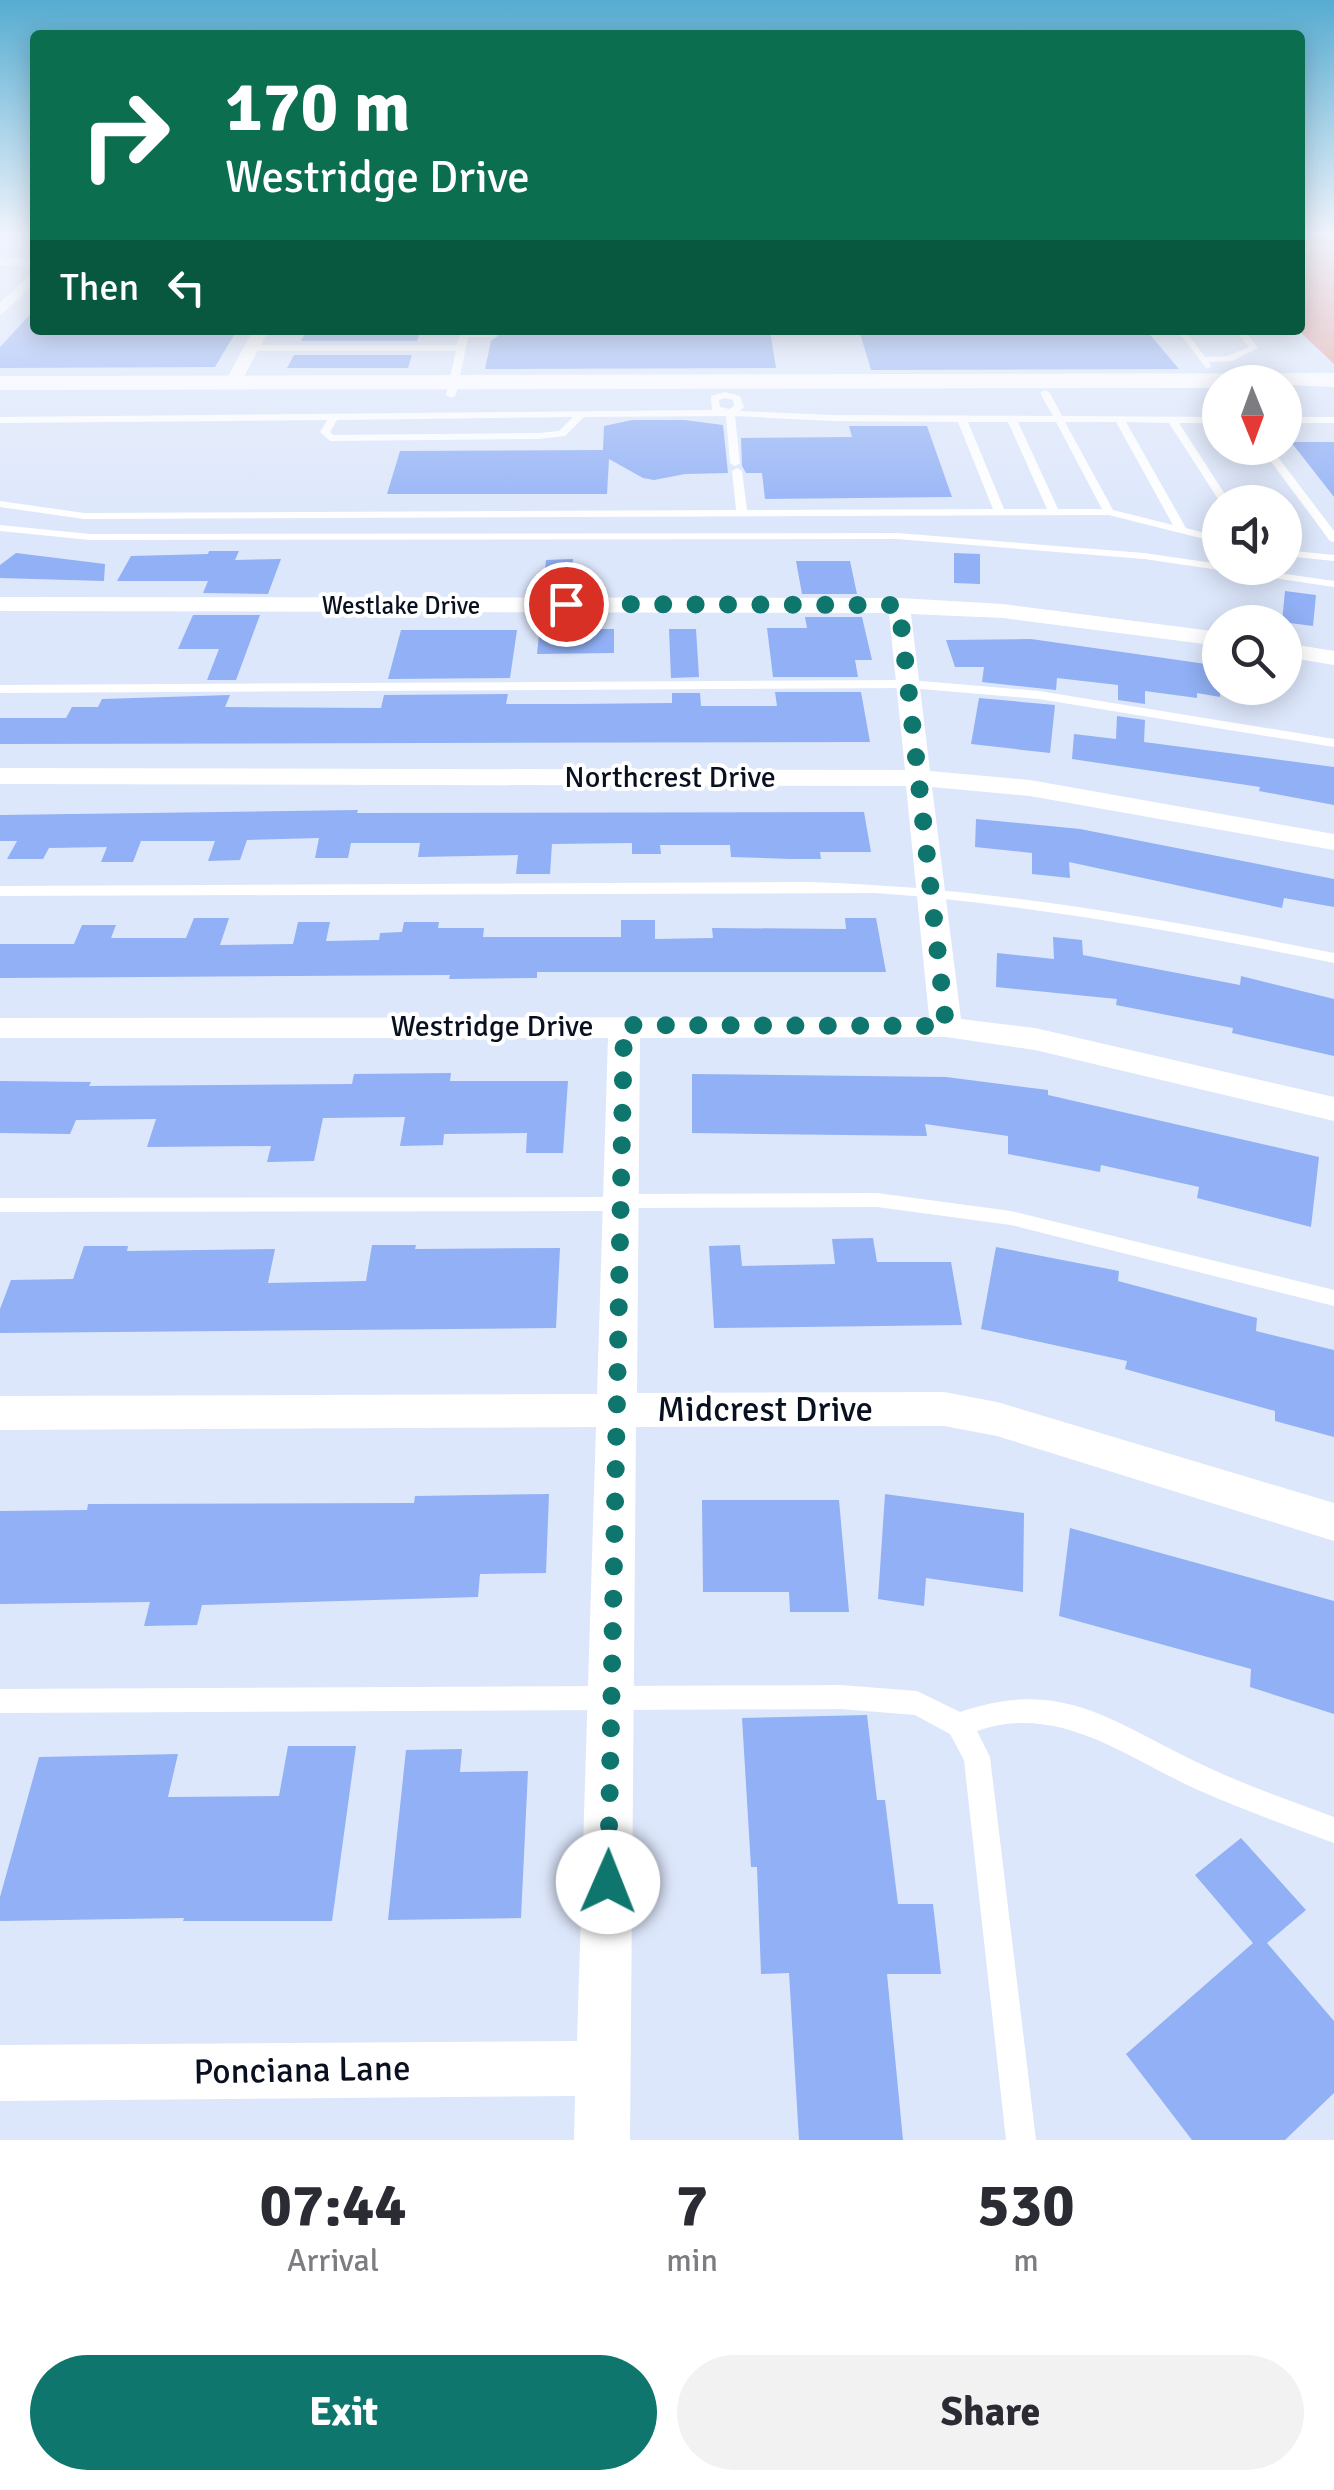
<!DOCTYPE html>
<style>
body{margin:0;font-family:Signika,sans-serif;background:#f2f2f3;color:#2b2b33;height:100vh;display:flex;flex-direction:column;font-size:38px;white-space:nowrap}
*{box-sizing:border-box;margin:0}
p{font-size:32px;color:#7c7c81}
.icon{flex:none;width:55px;height:55px;fill:none;stroke:currentColor;stroke-width:2;stroke-linecap:round;stroke-linejoin:round}
.map{position:relative;height:2140px;overflow:hidden}
.sheet{display:flex;flex-direction:column;background:#fff;flex:1}
.sheet>*{flex:none}
.top-card{position:absolute;left:30px;top:30px;width:1275px;height:305px;border-radius:10px;box-shadow:0 5px 25px #0003;background:#0b6e4f;color:#fff;overflow:hidden}
.needle{width:65px;rotate:179deg}
.buttons{position:absolute;left:1202px;top:365px;display:grid;gap:20px}
.buttons a{display:grid;place-items:center;width:100px;height:100px;border-radius:50%;background:#fff;box-shadow:0 5px 25px #0003;font-size:50px}
.pin{position:absolute;display:grid;place-items:center;width:85px;height:85px;color:#fff;margin:-42px;border:5px solid #fff;border-radius:50%;box-shadow:0 2px 10px #0007}
.me{position:absolute;width:110px;margin:-55px;rotate:1deg;stroke-linejoin:round;filter:drop-shadow(0 0 8px #0008)}
.turn{display:flex;align-items:center;gap:35px;height:210px;padding:0 30px;font-size:45px}
.turn .icon{width:130px;height:130px;stroke-width:2.5}
.turn b{display:block;font-size:70px;line-height:85px}
.then{display:flex;align-items:center;height:95px;padding:0 30px;background:#0003;gap:20px;font-size:38px}
.eta{display:flex;justify-content:space-evenly;align-items:center;height:170px;text-align:center}
.eta b{font-size:60px;font-weight:700;line-height:70px}
.primary-button{display:flex;gap:20px;margin-top:auto;padding:20px 30px}
.primary-button a{flex:1;height:115px;border-radius:60px;background:#0f766e;color:#fff;font-size:40px;font-weight:700;line-height:115px;text-align:center}
.primary-button a+a{background:#f2f2f3;color:#2b2b33}
.map>svg:first-child{display:block}
.green{fill:#e2a09a}
.building{fill:#91b0f5}
.lines{fill:none;stroke-linecap:round;stroke-linejoin:round}
.lane{fill:#fff;fill-rule:evenodd}
.street{fill:#fff;fill-rule:evenodd}
.secondary{fill:#fff;fill-rule:evenodd}
.route{stroke:#0f766e;stroke-width:18;stroke-dasharray:0 32.4}
.labels{text-anchor:middle;dominant-baseline:central;stroke-width:8;stroke-linejoin:round;paint-order:stroke}
.far-street-label{font-size:25px;fill:#091121;stroke:#fff}
.street-label{font-size:30px;fill:#091121;stroke:#fff}
.near-street-label{font-size:35px;fill:#091121;stroke:#fff}
</style>
<div class="map">
<svg width="1334" height="2140" viewBox="0 0 1334 2140">
<rect width="100%" height="100%" fill="#dde7fb"/>
<path class="green" d="M1300,233H1334V364L1298,330Z"/>
<path class="building" d="M35,309V330H237L215,367L0,368V347Z
M307,330H421L417,341H301Z
M495,330H770L776,368L485,369L491,341L501,334Z
M859,330H1146L1179,369L871,370Z
M294,355H412L408,368H287Z
M685,420L723,425L728,473L685,474L654,480L643,478L609,459L607,494H387L400,451L603,450L604,426L632,420Z
M849,426H927L952,497L765,499L762,473H746L742,466L741,438L852,437Z
M1291,442H1334V497Z
M209,551H239L235,560L281,559L268,594L203,593L208,581H117L131,556L208,554Z
M16,553L105,564L104,581L0,578V565Z
M954,553L980,554V584L954,583Z
M573,559L571,594H543L546,560Z
M796,561H850L857,594H802Z
M1285,591L1316,595L1313,626L1282,622Z
M193,615H260L236,680H207L219,649H178Z
M541,616H570L569,629H614V653L537,654Z
M805,617H862L872,660H855L858,677H773L767,628H807Z
M669,629H696L699,677L671,678Z
M401,630H517L510,678L388,679Z
M1031,639L1220,666V697L1197,693V698L1145,691V704L1118,700V685L1057,678L1056,690L982,682L984,667H955L946,640Z
M775,692H861L870,742L0,744V718H66L72,707H98L102,699L230,695L225,707L381,708L384,695L508,694L506,704H576L672,703V693H700L701,706H777Z
M979,698L1055,705L1050,753L971,744Z
M1117,716L1145,720L1144,742L1334,767V805L1259,791L1260,787L1072,759L1074,734L1116,739Z
M358,810L357,813L864,812L871,852H820L821,859H790L731,857L730,845H660L661,854H632V843L552,844L550,874H516L518,855L418,857L420,843H351L348,858H315L319,838L247,840L240,860L208,861L215,841H141L133,862H101L107,847L49,848L43,859H7L17,841H0V815Z
M976,819L1080,829L1334,879V907L1284,898L1282,908L1069,862L1070,878L1032,874V853L975,847Z
M194,918H229L220,945L293,944L298,922H330L326,941L379,940L380,933L402,932L404,922H439L438,928H484L483,937H621V920H655V939L713,938L712,928L846,929L845,918H876L886,972H537V978L449,979L450,975L0,978V944H74L82,925H116L111,938H186Z
M1053,937L1082,940L1083,955L1240,985L1241,976L1334,999V1056L1232,1033L1233,1028L1116,1005L1117,999L996,987L997,953L1054,959Z
M451,1073L450,1081H568L563,1153H526L527,1133L444,1134L443,1145L400,1146L405,1117L323,1118L314,1161L267,1162L271,1146L147,1147L156,1119L76,1120L70,1134L0,1133V1081L91,1082L89,1086L352,1084L354,1074Z
M692,1074L946,1077L1048,1090V1095L1319,1157L1311,1227L1197,1198L1199,1187L1101,1165L1100,1172L1008,1154V1136L925,1124L927,1136L692,1133Z
M873,1238L877,1262H951L962,1325L714,1328L709,1246L740,1245L742,1266L835,1264L832,1239Z
M372,1245H416L415,1249L560,1248L556,1328L0,1333V1309L11,1280L73,1279L84,1246H128L127,1251L275,1249L268,1283L366,1281Z
M996,1247L1119,1271L1118,1281L1257,1318L1256,1331L1334,1350V1437L1275,1421V1411L1125,1369L1127,1361L981,1329Z
M549,1494L546,1573L480,1574L478,1597L202,1605L197,1625L144,1626L150,1602L0,1604V1511L87,1510L88,1504L414,1503L415,1496Z
M885,1494L1024,1513L1023,1592L926,1578L924,1606L878,1599Z
M702,1500H839L849,1612H790L789,1592H703Z
M1070,1528L1334,1601V1714L1250,1687L1251,1669L1059,1616Z
M867,1715L877,1800H885L898,1904H933L941,1974H887L903,2140H799L789,1973L761,1974L757,1867H751L742,1718Z
M288,1746H356L332,1921H183L184,1918L0,1921V1897L39,1757L178,1754L168,1797L279,1796Z
M462,1749L460,1772L528,1771L521,1918L388,1920L406,1750Z
M1241,1838L1306,1910L1267,1943L1334,2021V2093L1285,2140H1192L1126,2054L1253,1943L1195,1875Z"/>
<g class="lines">
<path class="lane" d="M461,330L497,334L493,337H468L456,395L451,398L446,395L456,351H251L247,348L251,345H457Z
M1177,330H1185L1205,357L1228,356L1249,347L1235,330H1244L1258,348L1232,361L1209,362L1211,366L1207,369Z
M1045,390L1050,393L1062,416L1220,417V423H1179L1230,502H1220L1169,423L1126,422L1186,528L1220,537V543L1109,515L84,519L0,507V501L84,513L736,510L732,471L737,468L742,471L747,510L993,509L958,422L832,421L735,416L740,463L735,466L730,463L726,416L584,417L565,436L539,439L330,441L320,432L327,420L0,423V417L712,410L711,396L725,392L740,396L744,407L740,411L832,415L1053,416L1040,393ZM725,398L733,400L734,406L729,409L720,407L719,400ZM573,417L559,431L539,433L333,435L330,432L337,420ZM968,422H1008L1047,509H1004ZM1018,422H1056L1102,509H1058ZM1065,422H1116L1173,525L1113,510Z
M1285,417H1334V423H1285Z
M1261,448H1271L1334,531V542L1330,541Z
M0,525L90,534L897,533L1144,553L1220,564V568H1245L1334,581V587L1144,559L897,539L90,540L0,531Z
M1285,550L1334,555V561L1285,556Z
M910,680L1039,691L1334,739V747L1039,699L910,688L0,693V685Z
M808,882C986,887 1159,918 1334,953V963C1182,932 1030,904 875,893L0,896V886Z
M877,1193L1011,1211L1334,1290V1306L1011,1225L877,1207L628,1208L621,1211L0,1212V1198L614,1197L621,1194Z
M841,1685L917,1691L960,1712C1065,1676 1114,1724 1205,1766C1247,1786 1291,1801 1334,1817V1843C1289,1826 1243,1810 1198,1790C1127,1758 1059,1702 977,1731L990,1757L1036,2140H1006L964,1760L950,1734L915,1715L841,1709L0,1713V1689Z"/>
<path class="street" d="M0,257L35,259V267L0,265Z
M35,271V283L0,316V302Z
M253,330H269L239,386H227L225,382Z
M0,597L899,598L1003,604L1220,632V646L1003,618L911,614L930,771L1030,780L1334,834V850L1030,796L932,787L961,1019L1035,1028L1334,1097V1121L1035,1050L946,1037L640,1038L637,1393L944,1392L997,1402L1334,1503V1541L997,1436L944,1426L636,1427L630,2140H574L575,2096L0,2101V2045L577,2041L596,1427L0,1430V1396L597,1394L608,1038H0V1018L929,1017L906,786L0,784V768L905,770L889,613L0,611Z
M1285,643L1334,651V665L1285,657Z"/>
<path class="secondary" d="M1334,373V387L1220,382V388L0,390V376Z"/>
</g>
<linearGradient id="sky" x2="0" y2="1"><stop stop-color="#56acd1"/><stop offset="0.44" stop-color="#f0f4fd"/><stop offset="1" stop-color="#f0f4fd" stop-opacity="0"/></linearGradient>
<rect width="1334" height="533" fill="url(#sky)"/>
<g class="lines">
<path class="route" d="M566,604L899,605L946,1026L624,1025L608,1882"/>
</g>
<g class="labels">
<g class="far-street-label">
<text x="401" y="605">Westlake Drive</text>
</g>
<g class="street-label">
<text x="670" y="777">Northcrest Drive</text>
<text x="492" y="1026">Westridge Drive</text>
</g>
<g class="near-street-label">
<text x="765" y="1409">Midcrest Drive</text>
<text transform="translate(302 2070) rotate(-1)">Ponciana Lane</text>
</g>
</g>
</svg>
<div class="buttons">
<a><svg class="needle" viewBox="-14 -14 28 28"><path d="M0-13l5 13h-10z" fill="#e53935"/><path d="M0 13l5-13h-10z" fill="#7c7c81"/></svg></a>
<a><svg class="icon" aria-label="sound" viewBox="0 0 24 24"><path d="M4 9h4l5-4v14l-5-4H4zM17 9q2 3 0 6"/></svg></a>
<a><svg class="icon" aria-label="search" viewBox="0 0 24 24"><circle cx="10" cy="10" r="6"/><path d="M15 15l6 6"/></svg></a>
</div>
<div class="pin" style="left:566px;top:604px;background:#d93025"><svg class="icon" aria-label="arrive" viewBox="0 0 24 24"><path d="M6 21V4h12l-3 4 3 4H6"/></svg></div>
<svg class="me" style="left:608px;top:1882px" viewBox="-20 -20 40 40"><circle r="19" fill="#fff"/><path d="M0-13L10 11 0 6-10 11z" fill="#0f766e"/></svg>
<div class="top-card">
<div class="turn"><svg class="icon" aria-label="right" viewBox="0 0 24 24"><path d="M7 20v-9h11M14 6l5 5-5 5"/></svg><div><b>170 m</b>Westridge Drive</div></div>
<div class="then">Then<svg class="icon" aria-label="left" viewBox="0 0 24 24"><path d="M17 20v-9H6M10 6l-5 5 5 5"/></svg></div>
</div>
</div>
<section class="sheet">
<div class="eta">
<div><b>07:44</b><p>Arrival</p></div>
<div><b>7</b><p>min</p></div>
<div><b>530</b><p>m</p></div>
</div>
<div class="primary-button"><a>Exit</a><a>Share</a></div>
</section>
